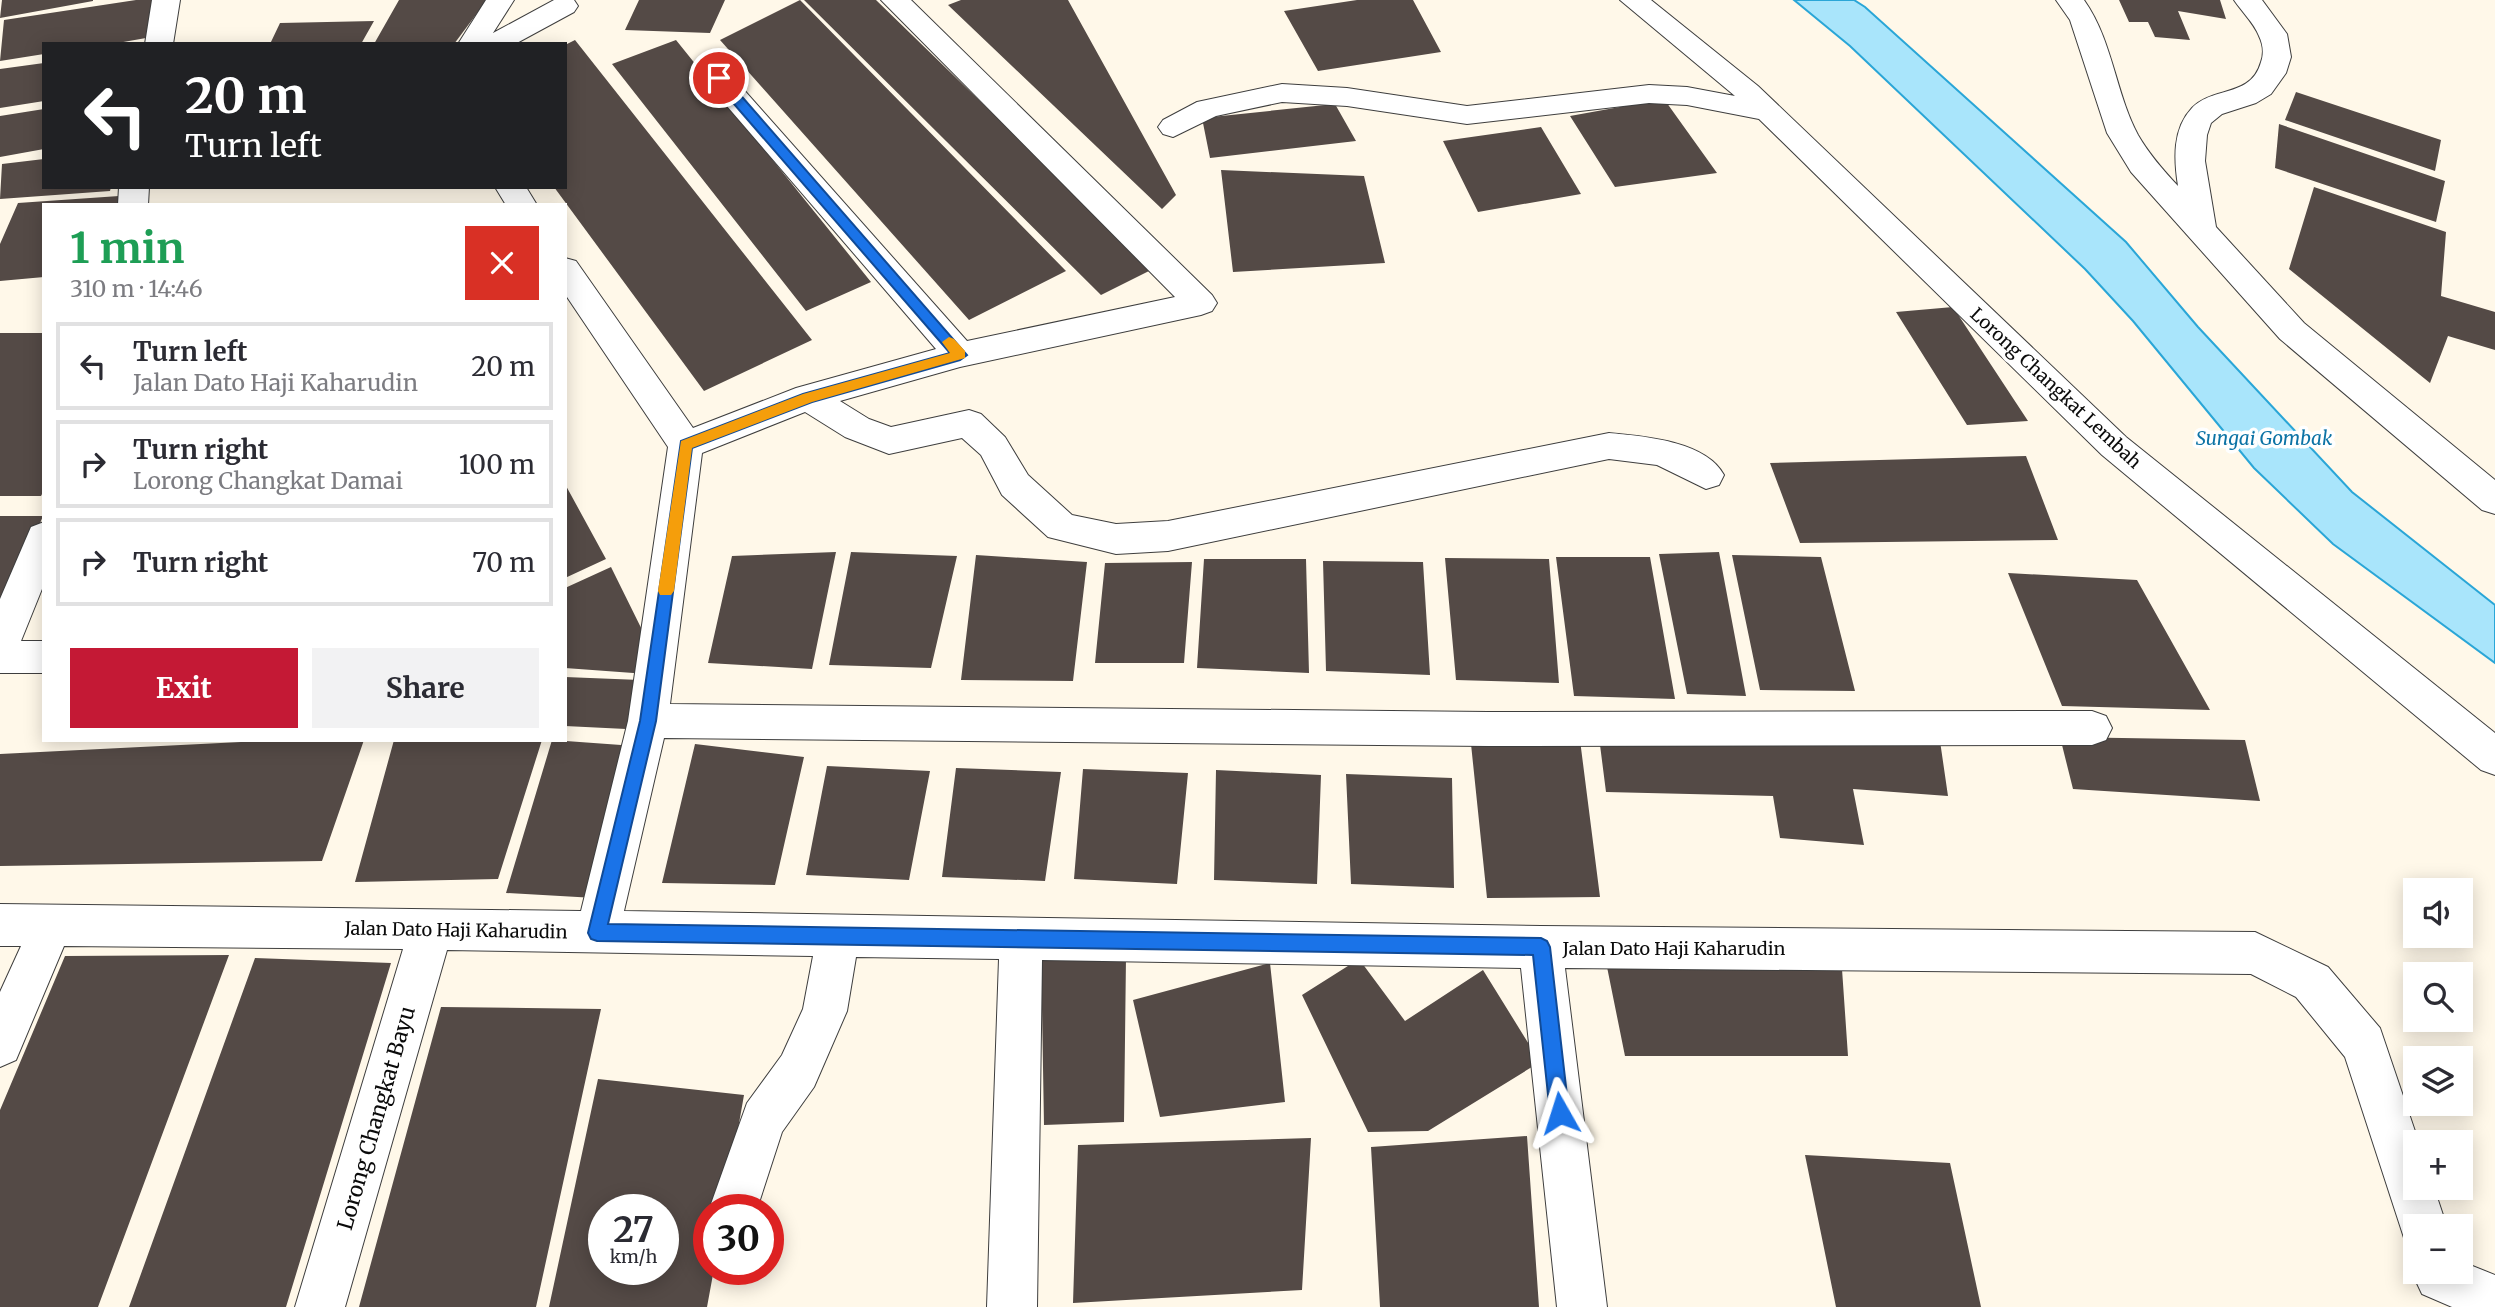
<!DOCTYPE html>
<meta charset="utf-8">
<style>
body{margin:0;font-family:Merriweather,serif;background:#f2f2f3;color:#2b2b33;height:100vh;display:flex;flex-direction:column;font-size:26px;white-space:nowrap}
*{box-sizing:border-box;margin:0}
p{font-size:23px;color:#7c7c81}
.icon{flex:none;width:38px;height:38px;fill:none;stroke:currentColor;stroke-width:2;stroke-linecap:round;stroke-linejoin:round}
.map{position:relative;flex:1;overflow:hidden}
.drawer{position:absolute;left:42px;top:203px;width:525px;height:539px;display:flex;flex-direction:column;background:#fff;border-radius:0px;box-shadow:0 4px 18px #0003}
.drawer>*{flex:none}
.top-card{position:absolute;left:42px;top:42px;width:525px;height:147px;border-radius:0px;box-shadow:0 4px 18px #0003;background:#202124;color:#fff;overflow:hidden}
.controls{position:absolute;left:2403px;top:878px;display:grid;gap:14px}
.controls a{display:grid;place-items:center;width:70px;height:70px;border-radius:0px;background:#fff;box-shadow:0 4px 18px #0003;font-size:35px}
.speed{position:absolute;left:588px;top:1194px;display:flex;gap:14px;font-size:35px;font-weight:700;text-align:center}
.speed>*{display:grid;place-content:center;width:91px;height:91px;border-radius:50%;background:#fff;box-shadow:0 4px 18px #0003;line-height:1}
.speed small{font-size:18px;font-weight:400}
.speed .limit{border:10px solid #d22;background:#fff;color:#111}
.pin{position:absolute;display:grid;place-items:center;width:60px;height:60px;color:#fff;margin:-30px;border:4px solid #fff;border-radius:50%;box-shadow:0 2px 7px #0007}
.me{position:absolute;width:77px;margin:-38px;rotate:354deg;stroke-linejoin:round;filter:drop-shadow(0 0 5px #0008)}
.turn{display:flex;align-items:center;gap:24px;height:147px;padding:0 28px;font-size:32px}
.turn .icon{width:91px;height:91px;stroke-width:2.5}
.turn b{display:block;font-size:49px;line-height:60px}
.round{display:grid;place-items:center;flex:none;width:74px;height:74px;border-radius:0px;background:#f2f2f3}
.head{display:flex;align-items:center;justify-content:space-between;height:119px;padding:0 28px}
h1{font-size:42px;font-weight:700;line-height:52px;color:#1e9e55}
.primary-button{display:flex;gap:14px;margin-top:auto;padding:14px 28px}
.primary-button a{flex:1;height:80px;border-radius:0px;background:#c41935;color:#fff;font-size:28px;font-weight:700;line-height:80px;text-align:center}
.primary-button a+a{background:#f2f2f3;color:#2b2b33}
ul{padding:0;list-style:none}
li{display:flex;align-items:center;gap:21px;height:88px;margin:0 14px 10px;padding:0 14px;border:4px solid #e1e1e2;border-radius:0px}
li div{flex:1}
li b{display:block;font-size:26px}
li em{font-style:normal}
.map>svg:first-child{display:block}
.water{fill:#a9e5fb;stroke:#2aa6d7;stroke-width:2}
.building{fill:#544a46;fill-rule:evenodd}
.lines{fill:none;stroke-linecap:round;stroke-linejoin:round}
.minor-casing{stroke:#3e3e3e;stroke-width:2}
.minor{fill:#fff;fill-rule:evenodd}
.route{fill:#1a73e8;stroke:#114b97;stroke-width:2}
.slow{fill:#f59e0b}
.labels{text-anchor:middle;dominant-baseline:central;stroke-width:7;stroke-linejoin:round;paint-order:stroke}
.street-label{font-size:18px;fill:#0b0b0b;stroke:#fff}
.water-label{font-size:19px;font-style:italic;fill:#0c73a5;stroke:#fff}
.near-street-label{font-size:21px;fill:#0b0b0b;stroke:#fff}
</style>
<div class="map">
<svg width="2495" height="1307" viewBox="0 0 2495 1307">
<rect width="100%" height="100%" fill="#fff8e9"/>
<path class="water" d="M1794,0H1854L1865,7L2126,242L2198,327L2352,492L2495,605V663L2333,544L2254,468L2133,321L2085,269L1850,46Z"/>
<path class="building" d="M2,0H93V1L0,18Z
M136,0H155L146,38L112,44H44V54L0,61L4,20Z
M399,0H487L454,44H374Z
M639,0H725L710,33L625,30Z
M800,0L1066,271L969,320L720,40Z
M804,0H876L1153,269L1101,295Z
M961,0H1068L1176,195L1162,209L948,5Z
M1357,0H1413L1441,52L1318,71L1284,11Z
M2119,0H2220L2226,19L2178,11L2190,40L2155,37L2148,22H2129Z
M374,21L361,44H270L280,23Z
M575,40L812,340L704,391L554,187H565V45Z
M676,40L871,282L806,311L612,64Z
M44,63V101L0,108V69Z
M2296,92L2441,140L2435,171L2285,120Z
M1664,99L1717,173L1615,187L1570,116Z
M1335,104L1356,141L1210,158L1202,118Z
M44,109V149L0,157V116Z
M2279,124L2445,181L2436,222L2275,168Z
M1541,127L1581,194L1478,212L1443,141Z
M44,159V187H111L110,191L0,199L2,164Z
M1221,170L1364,176L1385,263L1233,272Z
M2314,187L2446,232L2441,296L2495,312V350L2448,336L2430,383L2289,269Z
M119,196L118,205H44V277L0,281V244L18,203Z
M1953,307L2028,421L1967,425L1896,312Z
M0,333H44V490L41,496H0Z
M2026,456L2058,540L1800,543L1770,463Z
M565,484L606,559L565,578Z
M0,516H43L0,621Z
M836,552L812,669L708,663L732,556Z
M851,552L957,556L931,668L829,665Z
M1719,552L1746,696L1687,694L1659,554Z
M976,555L1087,562L1073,681L961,680Z
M1732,555L1821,557L1855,691L1760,690Z
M1556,557H1650L1675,699L1574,696Z
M1445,558L1549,559L1559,683L1456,680Z
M1204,559H1306L1309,673L1197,668Z
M1323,561L1423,562L1430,675L1326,671Z
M1192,562L1184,663H1095L1105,563Z
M611,567L652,650L647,674L565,668V588Z
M2008,573L2137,580L2210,710L2062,706Z
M565,677L640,680L626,729L565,726Z
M1599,737L1940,741L1948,796L1853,789L1864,845L1780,838L1773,796L1606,792Z
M2060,737L2245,740L2260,801L2073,789Z
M280,740H364L322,861L0,866V754Z
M394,740H542L498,879L355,882Z
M552,740L635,746L595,898L506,893Z
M1580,740L1600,897L1487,898L1471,744Z
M695,744L804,757L775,885L662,883Z
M827,766L930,771L909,880L806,875Z
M956,768L1061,772L1045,881L942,877Z
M1083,769L1188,773L1177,884L1074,879Z
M1216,770L1321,775L1317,884L1214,880Z
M1346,774L1452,778L1454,888L1351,884Z
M1041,950L1126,957L1124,1122L1044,1125Z
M229,955L98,1307H0V1110L65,956Z
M255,958L391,963L286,1307H129Z
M1359,959L1405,1021L1483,970L1540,1062L1428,1131L1368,1132L1302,995Z
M1606,962L1842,969L1848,1056H1625Z
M1270,963L1285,1102L1160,1117L1133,1000Z
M441,1007L601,1009L536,1307H359Z
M598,1079L744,1095L724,1209H709V1269H714L707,1307H549ZM604,1209H663V1269H604Z
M1527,1136L1539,1307H1380L1371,1147Z
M1311,1138L1302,1290L1073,1303L1078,1145Z
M1805,1155L1950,1163L1981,1307H1836Z"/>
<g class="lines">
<defs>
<path id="minor" d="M152,0H180L173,44H145Z
M486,0H514L493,33L554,0H574L578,6L574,12L515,44H458Z
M881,0H911L1212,295L1217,303L1212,311L1201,315L960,367L840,401L869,419L891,427L969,410L981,414L1005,437L1028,475L1072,515L1116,524L1168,521L1609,433C1643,436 1706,441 1724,475L1719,485L1706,489L1657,465L1609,459L1168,551L1116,554L1048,537L1002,495L981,455L962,438L889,454L845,437L805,412L702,453L670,704L1488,712L2092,711L2106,716L2112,728L2106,740L2092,745L1488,746L664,738L624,911L1541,926L2255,932L2328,967L2380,1028L2419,1143H2415V1188H2434L2447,1227H2415V1248L2406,1244L2345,1057L2296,997L2251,974L1565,968L1607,1307H1557L1521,968L1042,960L1037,1307H987L999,959L856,957L847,1011L814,1087L782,1132L757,1209H713L711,1204L747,1103L782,1055L803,1009L813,956L447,950L345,1307H295L403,949L64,946L16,1060L0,1067V992L21,946H0V904L581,911L628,721L668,447L565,294V258L576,261L693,428L796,388L936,349L708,84L704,78L708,72L718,69L728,72L967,341L1175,297Z
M1620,0H1651L1758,86L2126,437L2495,733V775L2481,770L2102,455L1759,119L1687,105L1649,103L1467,124L1347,106L1282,102L1216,116L1173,137L1163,134L1158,127L1163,120L1197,102L1282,84L1347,88L1467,106L1649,85L1687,87L1735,96Z
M2056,0H2084C2113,41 2115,92 2138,135C2149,154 2163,170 2178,186C2174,160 2172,129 2192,108C2213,86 2251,98 2261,62C2264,54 2263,44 2259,36C2254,23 2242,12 2234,0H2262L2287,34L2291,57L2286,73L2271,94L2256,103L2222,114L2211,123L2207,135L2205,161L2216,227L2304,323L2495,480V514L2482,510L2280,339L2131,172L2107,133L2070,20Z
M119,187H149L148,205H118Z
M495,187H526L537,205H506Z
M44,522V584L21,641H44V673H0V599L31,527Z
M2460,1261L2495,1275V1307H2452L2422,1294L2414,1277L2416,1272H2460Z"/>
</defs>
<use href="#minor" class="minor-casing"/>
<use href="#minor" class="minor"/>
</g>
<path class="route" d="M719,74L723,75L967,355L960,360L812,402L692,448L656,721L608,924L1541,938L1547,941L1550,947L1569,1113L1567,1120L1560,1123L1553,1120L1550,1113L1533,955L597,941L591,939L588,933L640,721L681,441L803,394L950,353L714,81V75Z"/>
<path class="slow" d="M949,337L954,339L965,351V358L812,402L692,448L674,591L671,595H660L658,591L681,441L803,394L950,353L942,342Z"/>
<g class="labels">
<g class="street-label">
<text transform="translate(2056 388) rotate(43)">Lorong Changkat Lembah</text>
<text transform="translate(456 930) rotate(1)">Jalan Dato Haji Kaharudin</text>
<text x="1674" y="948">Jalan Dato Haji Kaharudin</text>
</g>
<g class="water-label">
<text x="2264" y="438">Sungai Gombak</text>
</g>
<g class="near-street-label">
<text transform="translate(376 1118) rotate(-74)">Lorong Changkat Bayu</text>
</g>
</g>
</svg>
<div class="controls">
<a><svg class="icon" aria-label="sound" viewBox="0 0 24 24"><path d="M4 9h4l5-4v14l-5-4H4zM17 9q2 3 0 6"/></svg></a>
<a><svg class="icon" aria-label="search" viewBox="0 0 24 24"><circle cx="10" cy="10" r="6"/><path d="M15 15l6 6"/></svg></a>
<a><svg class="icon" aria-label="layers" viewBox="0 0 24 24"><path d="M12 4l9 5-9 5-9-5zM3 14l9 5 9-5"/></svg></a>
<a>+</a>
<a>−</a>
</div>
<div class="speed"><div>27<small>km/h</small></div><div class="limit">30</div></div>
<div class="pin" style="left:719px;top:78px;background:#d93025"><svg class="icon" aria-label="arrive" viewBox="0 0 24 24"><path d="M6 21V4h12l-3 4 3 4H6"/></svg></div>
<svg class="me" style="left:1560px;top:1113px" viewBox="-20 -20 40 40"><path d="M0-17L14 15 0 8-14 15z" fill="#1a73e8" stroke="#fff" stroke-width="4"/></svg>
<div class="top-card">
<div class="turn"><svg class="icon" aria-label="left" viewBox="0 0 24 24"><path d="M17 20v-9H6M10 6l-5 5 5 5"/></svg><div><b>20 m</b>Turn left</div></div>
</div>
<section class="drawer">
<div class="head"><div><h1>1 min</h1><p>310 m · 14:46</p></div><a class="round" style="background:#d93025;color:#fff"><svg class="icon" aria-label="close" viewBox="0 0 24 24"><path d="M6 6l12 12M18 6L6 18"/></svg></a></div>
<ul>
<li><svg class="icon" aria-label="left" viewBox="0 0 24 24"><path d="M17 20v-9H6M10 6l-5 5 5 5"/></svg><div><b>Turn left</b><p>Jalan Dato Haji Kaharudin</p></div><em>20 m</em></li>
<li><svg class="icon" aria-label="right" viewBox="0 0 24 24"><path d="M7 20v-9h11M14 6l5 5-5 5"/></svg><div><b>Turn right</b><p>Lorong Changkat Damai</p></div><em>100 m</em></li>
<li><svg class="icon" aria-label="right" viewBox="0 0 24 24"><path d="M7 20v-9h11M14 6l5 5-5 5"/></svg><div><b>Turn right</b></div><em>70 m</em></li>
</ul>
<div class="primary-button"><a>Exit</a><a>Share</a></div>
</section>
</div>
